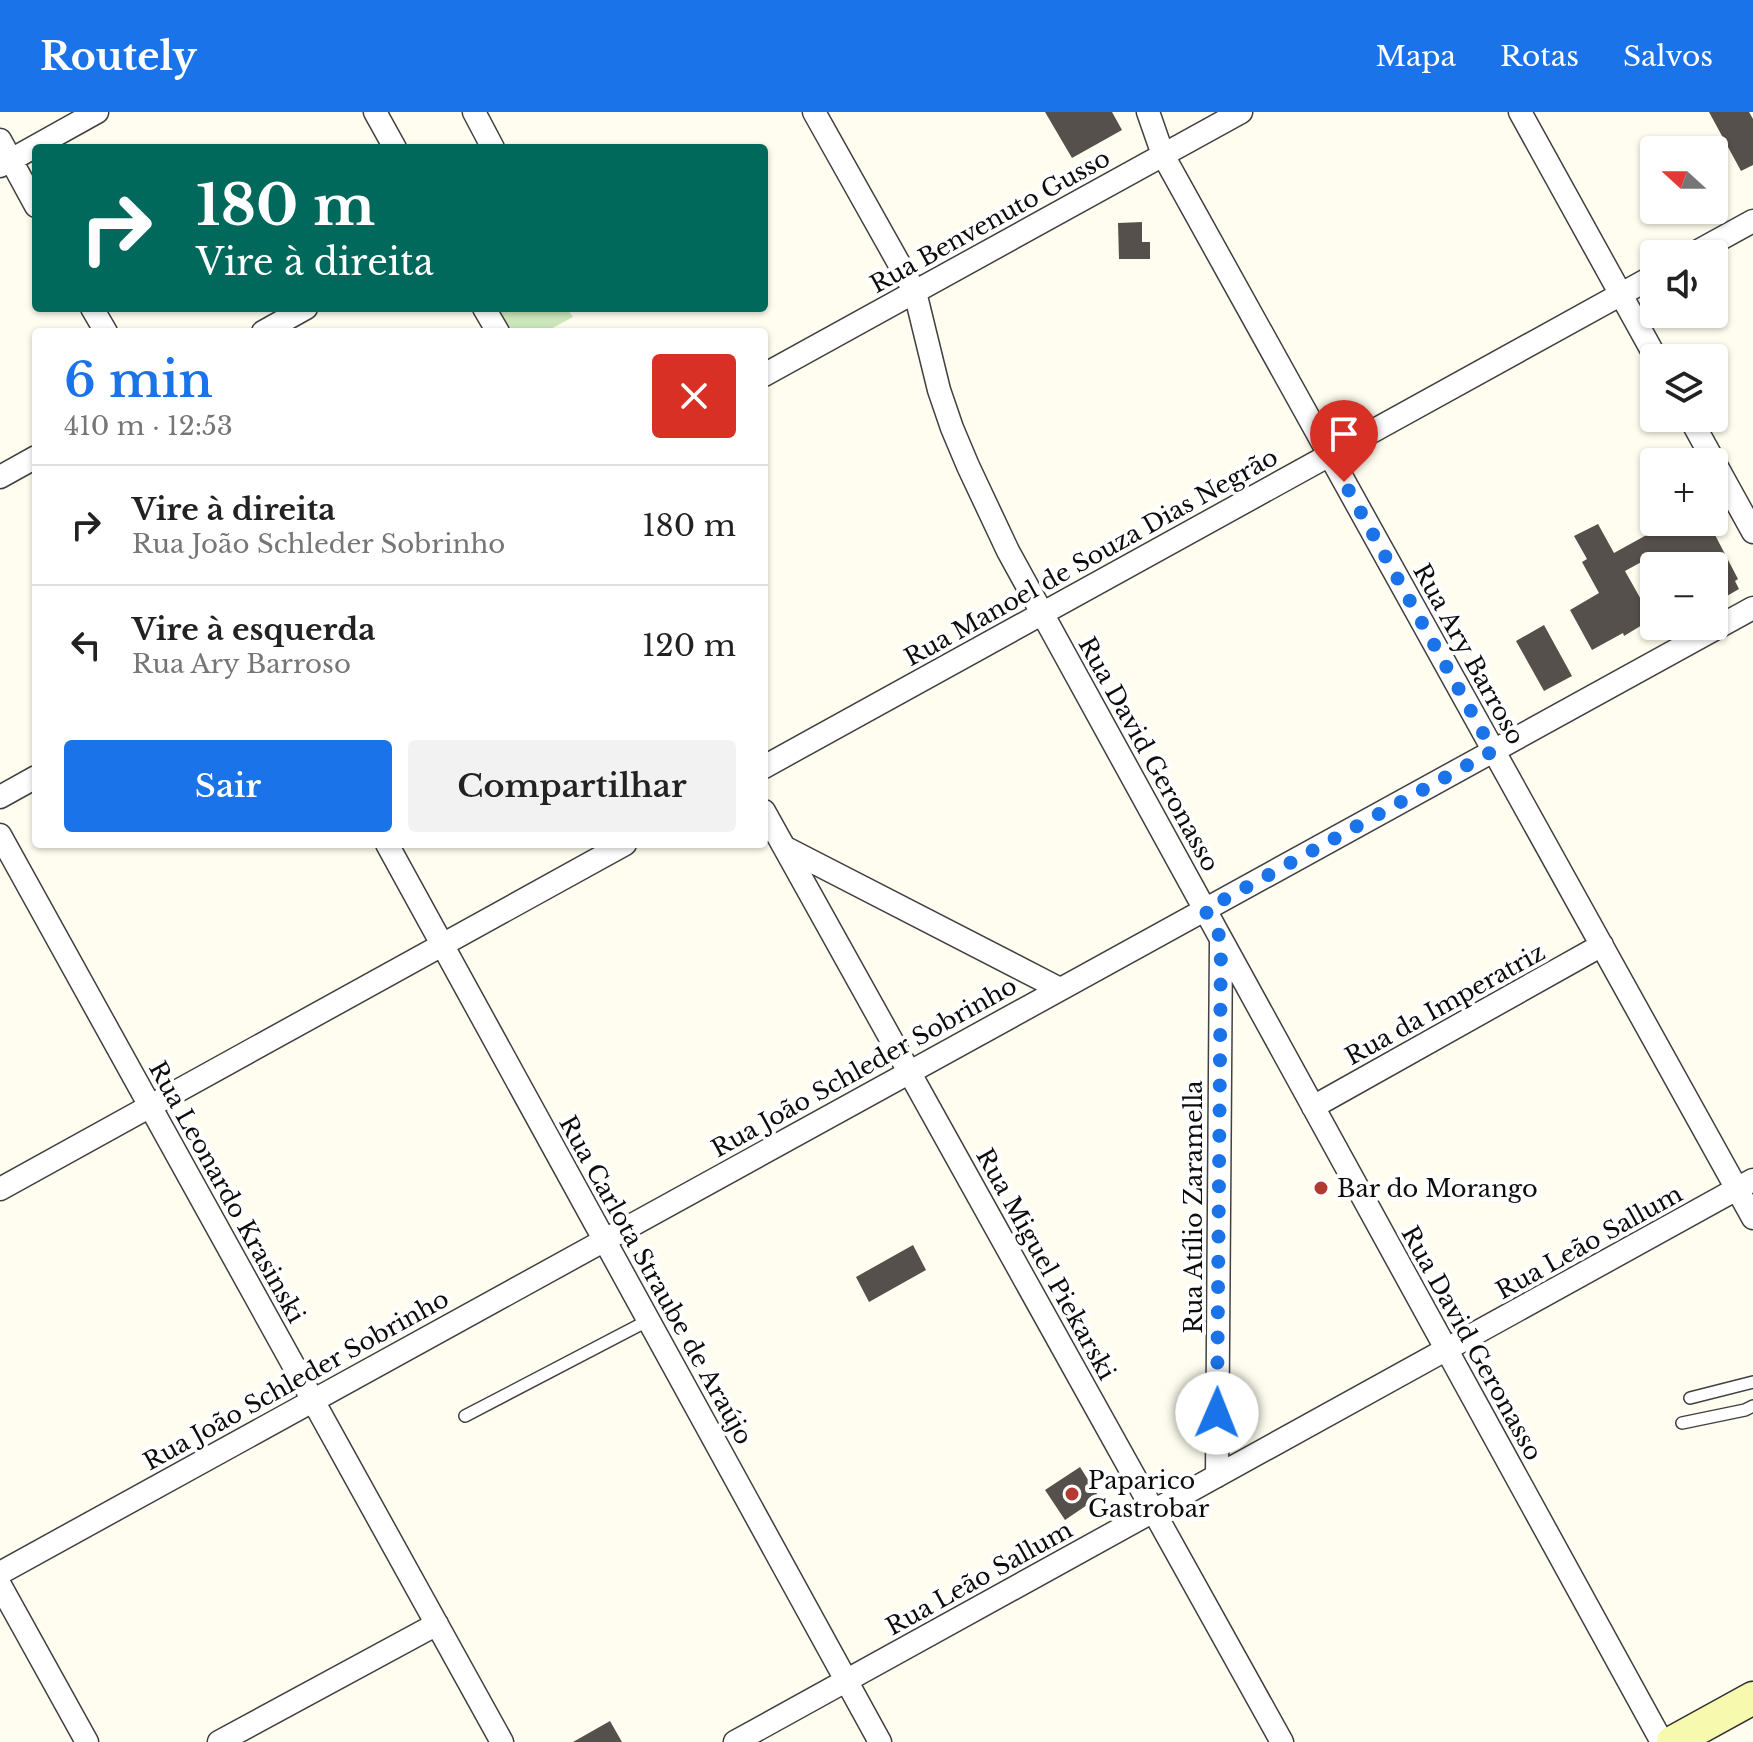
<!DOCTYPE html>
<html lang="pt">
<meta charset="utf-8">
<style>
body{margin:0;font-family:"Libre Baskerville",serif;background:#f2f2f2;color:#222;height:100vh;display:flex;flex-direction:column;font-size:30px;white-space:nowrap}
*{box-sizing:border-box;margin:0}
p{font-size:26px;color:#767676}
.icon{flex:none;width:44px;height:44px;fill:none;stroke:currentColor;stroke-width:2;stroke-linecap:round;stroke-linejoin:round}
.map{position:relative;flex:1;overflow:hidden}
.side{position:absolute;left:32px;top:216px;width:736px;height:520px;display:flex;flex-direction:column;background:#fff;border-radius:8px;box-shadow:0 2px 6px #0004}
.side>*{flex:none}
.guide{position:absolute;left:32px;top:32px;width:736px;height:168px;border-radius:8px;box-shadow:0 2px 6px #0004;background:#00695c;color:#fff;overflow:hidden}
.needle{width:52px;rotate:291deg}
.buttons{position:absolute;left:1640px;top:24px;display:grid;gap:16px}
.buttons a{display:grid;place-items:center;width:88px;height:88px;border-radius:8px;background:#fff;box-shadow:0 2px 6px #0004;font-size:40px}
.pin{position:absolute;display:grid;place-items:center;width:68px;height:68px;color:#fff;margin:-82px -34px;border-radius:50% 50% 50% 0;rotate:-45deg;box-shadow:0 0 8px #0007}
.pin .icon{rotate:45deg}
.me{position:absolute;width:88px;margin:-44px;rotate:1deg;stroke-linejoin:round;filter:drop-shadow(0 0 6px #0008)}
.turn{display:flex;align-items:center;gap:28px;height:168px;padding:0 32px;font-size:36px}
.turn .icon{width:104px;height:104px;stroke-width:2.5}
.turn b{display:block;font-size:56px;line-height:68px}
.round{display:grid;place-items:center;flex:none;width:84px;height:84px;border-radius:8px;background:#f2f2f2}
.summary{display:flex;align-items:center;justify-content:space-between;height:136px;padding:0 32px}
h1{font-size:48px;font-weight:600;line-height:60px;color:#1a73e8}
.action{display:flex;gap:16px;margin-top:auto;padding:16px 32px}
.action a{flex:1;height:92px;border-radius:8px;background:#1a73e8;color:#fff;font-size:32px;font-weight:600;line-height:92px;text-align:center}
.action a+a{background:#f2f2f2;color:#222}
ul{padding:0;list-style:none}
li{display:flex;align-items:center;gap:24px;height:120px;padding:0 32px;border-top:2px solid #e0e0e0}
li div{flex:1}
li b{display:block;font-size:30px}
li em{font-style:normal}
header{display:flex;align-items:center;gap:48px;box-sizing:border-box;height:112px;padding:0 40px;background:#1a73e8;color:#fff}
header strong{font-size:38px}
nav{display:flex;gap:44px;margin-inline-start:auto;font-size:28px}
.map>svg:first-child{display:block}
.green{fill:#cce6bb}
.building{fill:#55504b}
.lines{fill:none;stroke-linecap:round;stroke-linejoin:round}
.service-casing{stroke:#404040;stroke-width:14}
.minor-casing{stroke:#404040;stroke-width:25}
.secondary-casing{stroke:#2f2f2f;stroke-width:35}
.service{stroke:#fff;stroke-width:11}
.minor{stroke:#fff;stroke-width:22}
.secondary{stroke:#f7f9af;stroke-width:32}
.route{stroke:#1a73e8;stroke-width:14;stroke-dasharray:0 25.2}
.poi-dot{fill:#b33a30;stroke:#fff;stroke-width:3}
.labels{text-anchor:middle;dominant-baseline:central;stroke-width:8;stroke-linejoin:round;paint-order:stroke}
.street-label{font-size:24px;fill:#0d0d0d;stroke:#fff}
.poi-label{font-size:24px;fill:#0d0d0d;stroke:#fff;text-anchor:start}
</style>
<header>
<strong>Routely</strong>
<nav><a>Mapa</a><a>Rotas</a><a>Salvos</a></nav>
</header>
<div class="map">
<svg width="1753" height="1630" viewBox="0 0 1753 1630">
<rect width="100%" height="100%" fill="#fefdef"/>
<path class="green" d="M480,196H567L573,205L545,220H494Z"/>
<path class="building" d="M1045,0H1112L1122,18L1072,46Z
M1709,0H1749L1753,7V53L1741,59Z
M1142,110V130H1150V147H1119L1118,111Z
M1670,410H1706L1714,422V421L1738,467L1735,469L1739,477L1720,488L1714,477V454H1661L1654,443L1625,459L1652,507L1624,524L1623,521L1592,538L1570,498L1599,481L1582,450L1587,447L1574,424L1598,412L1614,441Z
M1544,513L1572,564L1544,579L1516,529Z
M913,1133L926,1158L869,1190L856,1165Z
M1080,1355L1099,1385L1065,1408L1045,1378Z
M610,1609L622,1630H573Z"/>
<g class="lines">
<defs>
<path id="service" d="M1690,1286L1753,1270
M465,1304L649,1208
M1682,1311L1745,1298L1753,1294"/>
<path id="minor" d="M375,0L395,36
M474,0L493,36
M814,0L915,180L939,278L952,316L968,354L1008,439L1662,1630
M1148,0L1163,43L1753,1106
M1520,0L1656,246
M0,28L36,94
M0,54L97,0
M1693,142L1753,109
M92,196L106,220
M484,196L498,220
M263,220L306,196
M764,263L1241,0
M1690,306L1753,420
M0,365L36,345
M764,655L1654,164
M0,685L36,665
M764,699L1282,1630
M0,723L502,1630
M387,732L880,1630
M784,735L1060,877
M1313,995L1602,833
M0,1077L625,732
M1217,1364L1221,829
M0,1461L1753,496
M0,1473L87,1630
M219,1630L437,1512
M735,1630L1753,1068"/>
<path id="secondary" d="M1673,1630L1753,1586"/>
</defs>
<use href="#service" class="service-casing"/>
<use href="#minor" class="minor-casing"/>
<use href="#secondary" class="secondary-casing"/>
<use href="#service" class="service"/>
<use href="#minor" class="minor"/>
<use href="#secondary" class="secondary"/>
</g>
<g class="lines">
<path class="route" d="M1217,1301L1221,827L1205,798L1493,639L1344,370"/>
</g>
<g class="poi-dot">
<circle cx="1321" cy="1076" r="8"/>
<circle cx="1072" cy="1382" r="8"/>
</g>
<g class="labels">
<g class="street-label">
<text transform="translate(990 109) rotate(-29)">Rua Benvenuto Gusso</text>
<text transform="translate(1091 445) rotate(-29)">Rua Manoel de Souza Dias Negrão</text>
<text transform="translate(1469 542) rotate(61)">Rua Ary Barroso</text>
<text transform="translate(1149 642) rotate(61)">Rua David Geronasso</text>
<text transform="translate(1445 892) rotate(-29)">Rua da Imperatriz</text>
<text transform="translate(864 955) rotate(-29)">Rua João Schleder Sobrinho</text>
<text transform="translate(227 1080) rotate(61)">Rua Leonardo Krasinski</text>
<text transform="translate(1193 1095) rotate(-90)">Rua Atílio Zaramella</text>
<text transform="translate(1589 1130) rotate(-29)">Rua Leão Sallum</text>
<text transform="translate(1046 1152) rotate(61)">Rua Miguel Piekarski</text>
<text transform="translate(656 1168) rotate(61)">Rua Carlota Straube de Araújo</text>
<text transform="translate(1472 1231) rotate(61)">Rua David Geronasso</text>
<text transform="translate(296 1268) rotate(-29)">Rua João Schleder Sobrinho</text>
<text transform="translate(979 1466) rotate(-29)">Rua Leão Sallum</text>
</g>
<g class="poi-label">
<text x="1337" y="1076">Bar do Morango</text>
<text x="1088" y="1368">Paparico<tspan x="1088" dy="28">Gastrobar</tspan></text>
</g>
</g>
</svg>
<div class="buttons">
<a><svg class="needle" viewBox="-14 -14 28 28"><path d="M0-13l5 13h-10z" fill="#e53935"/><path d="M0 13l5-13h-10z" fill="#767676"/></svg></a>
<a><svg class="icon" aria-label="sound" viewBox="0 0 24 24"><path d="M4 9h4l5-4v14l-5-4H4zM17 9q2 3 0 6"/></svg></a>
<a><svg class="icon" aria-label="layers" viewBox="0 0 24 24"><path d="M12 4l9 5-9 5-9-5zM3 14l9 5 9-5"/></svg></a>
<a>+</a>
<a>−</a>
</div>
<div class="pin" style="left:1344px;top:370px;background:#d93025"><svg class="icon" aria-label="arrive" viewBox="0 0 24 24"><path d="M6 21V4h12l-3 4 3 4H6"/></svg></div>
<svg class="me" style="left:1217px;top:1301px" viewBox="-20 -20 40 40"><circle r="19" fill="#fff"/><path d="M0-13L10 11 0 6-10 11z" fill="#1a73e8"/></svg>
<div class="guide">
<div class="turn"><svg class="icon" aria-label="right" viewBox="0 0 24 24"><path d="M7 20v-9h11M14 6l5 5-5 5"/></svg><div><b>180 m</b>Vire à direita</div></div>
</div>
<section class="side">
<div class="summary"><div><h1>6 min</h1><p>410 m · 12:53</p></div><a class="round" style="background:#d93025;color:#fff"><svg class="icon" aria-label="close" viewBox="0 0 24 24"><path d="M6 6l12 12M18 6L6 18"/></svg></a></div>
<ul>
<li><svg class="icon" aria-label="right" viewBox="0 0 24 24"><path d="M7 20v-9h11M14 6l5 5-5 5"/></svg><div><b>Vire à direita</b><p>Rua João Schleder Sobrinho</p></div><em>180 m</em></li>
<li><svg class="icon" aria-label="left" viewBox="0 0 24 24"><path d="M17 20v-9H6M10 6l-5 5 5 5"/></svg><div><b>Vire à esquerda</b><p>Rua Ary Barroso</p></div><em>120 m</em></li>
</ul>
<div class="action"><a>Sair</a><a>Compartilhar</a></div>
</section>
</div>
